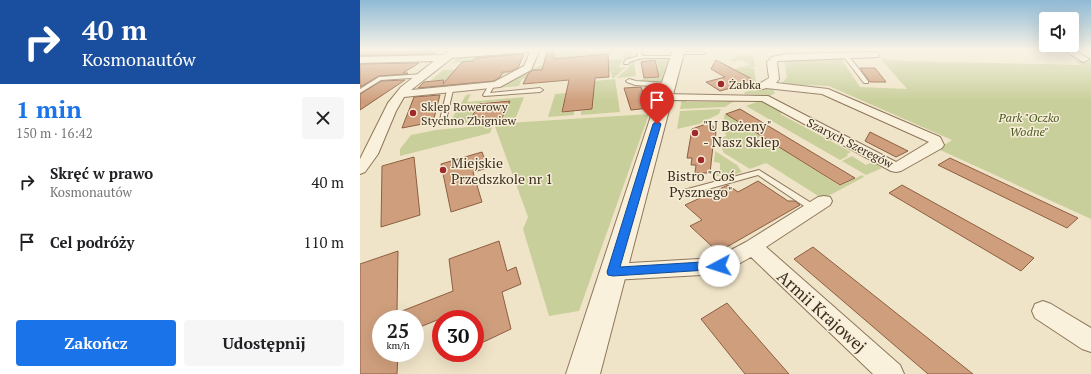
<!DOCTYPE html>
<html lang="pl">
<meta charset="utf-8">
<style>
body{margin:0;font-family:"PT Serif",serif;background:#f6f6f6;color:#202124;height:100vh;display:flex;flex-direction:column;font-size:15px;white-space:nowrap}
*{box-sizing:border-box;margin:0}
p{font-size:13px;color:#757577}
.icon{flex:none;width:22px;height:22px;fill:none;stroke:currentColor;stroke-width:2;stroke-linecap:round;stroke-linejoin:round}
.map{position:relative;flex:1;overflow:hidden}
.panel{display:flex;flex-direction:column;background:#fff;width:360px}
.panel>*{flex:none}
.guide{background:#1a4fa0;color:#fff;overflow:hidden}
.controls{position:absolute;left:679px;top:12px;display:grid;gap:8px}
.controls a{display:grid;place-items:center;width:40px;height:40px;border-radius:4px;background:#fff;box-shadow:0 4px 16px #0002;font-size:20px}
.speed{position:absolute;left:12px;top:310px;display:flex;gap:8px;font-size:20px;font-weight:700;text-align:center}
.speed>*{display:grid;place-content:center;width:52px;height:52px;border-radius:50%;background:#fff;box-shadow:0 4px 16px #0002;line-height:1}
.speed small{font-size:10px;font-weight:400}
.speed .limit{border:6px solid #d22;background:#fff;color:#111}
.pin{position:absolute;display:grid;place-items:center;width:34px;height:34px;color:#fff;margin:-41px -17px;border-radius:50% 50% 50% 0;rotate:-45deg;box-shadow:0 0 4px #0007}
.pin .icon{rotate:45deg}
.me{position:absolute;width:44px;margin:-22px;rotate:265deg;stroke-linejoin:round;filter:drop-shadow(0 0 3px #0008)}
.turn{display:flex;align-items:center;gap:14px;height:84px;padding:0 16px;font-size:18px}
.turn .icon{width:52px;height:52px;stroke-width:2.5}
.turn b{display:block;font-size:28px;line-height:34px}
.round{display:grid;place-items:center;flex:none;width:42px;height:42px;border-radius:4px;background:#f6f6f6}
.overview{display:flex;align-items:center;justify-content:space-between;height:68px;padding:0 16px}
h1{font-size:24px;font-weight:800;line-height:30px;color:#1a73e8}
.cta{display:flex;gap:8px;margin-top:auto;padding:8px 16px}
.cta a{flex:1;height:46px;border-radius:4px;background:#1a73e8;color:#fff;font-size:16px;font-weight:800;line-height:46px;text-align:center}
.cta a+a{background:#f6f6f6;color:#202124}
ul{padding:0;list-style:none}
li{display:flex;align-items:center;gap:12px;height:60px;padding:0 16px}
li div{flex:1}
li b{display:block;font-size:15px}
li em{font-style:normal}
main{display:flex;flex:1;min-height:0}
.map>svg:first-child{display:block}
.green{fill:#c9cf9b}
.building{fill:#cf9f7d;stroke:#8d5f41}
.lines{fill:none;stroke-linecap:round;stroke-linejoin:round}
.service-casing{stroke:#8d765c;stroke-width:2}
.minor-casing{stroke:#8d765c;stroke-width:2}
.tertiary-casing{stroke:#8d765c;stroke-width:2}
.service{fill:#faf1dc;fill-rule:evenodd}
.minor{fill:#faf1dc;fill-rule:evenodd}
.tertiary{fill:#faf1dc;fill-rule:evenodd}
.route{fill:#1a73e8;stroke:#114b97}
.poi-dot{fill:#9e2a2b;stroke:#f7eed8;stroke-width:1.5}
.labels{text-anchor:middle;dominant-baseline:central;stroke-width:3;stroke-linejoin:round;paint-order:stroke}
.far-poi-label{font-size:12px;fill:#3d2e20;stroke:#f7eed8;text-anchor:start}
.far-park-label{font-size:12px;font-style:italic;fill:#4d5a26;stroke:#f7eed8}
.far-street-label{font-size:12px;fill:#3d2e20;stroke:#f7eed8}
.poi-label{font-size:14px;fill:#3d2e20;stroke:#f7eed8;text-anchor:start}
.near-street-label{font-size:17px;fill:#3d2e20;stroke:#f7eed8}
</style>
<main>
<section class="panel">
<div class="guide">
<div class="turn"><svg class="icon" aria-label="right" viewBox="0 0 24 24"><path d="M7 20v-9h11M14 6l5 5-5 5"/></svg><div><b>40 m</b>Kosmonautów</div></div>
</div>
<div class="overview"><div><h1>1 min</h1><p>150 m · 16:42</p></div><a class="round"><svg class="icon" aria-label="close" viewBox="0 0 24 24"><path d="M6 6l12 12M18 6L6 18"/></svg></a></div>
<ul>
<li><svg class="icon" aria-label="right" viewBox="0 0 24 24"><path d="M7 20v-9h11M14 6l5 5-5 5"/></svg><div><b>Skręć w prawo</b><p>Kosmonautów</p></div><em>40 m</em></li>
<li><svg class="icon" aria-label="arrive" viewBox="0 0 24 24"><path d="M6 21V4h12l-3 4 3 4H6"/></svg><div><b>Cel podróży</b></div><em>110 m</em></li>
</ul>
<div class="cta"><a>Zakończ</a><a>Udostępnij</a></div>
</section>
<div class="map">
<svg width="731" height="374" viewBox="0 0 731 374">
<rect width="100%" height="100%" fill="#f0e4c8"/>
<path class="green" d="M201,49H272L273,53L270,58H263L262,53L184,59L188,50Z
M165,51L164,57L91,63L102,55L105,57L154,53L155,52Z
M381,55L393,56L395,67H383L391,65L382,60L374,62L369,60L376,58L373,57Z
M480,57L500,87L547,89L520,58L543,61L721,65L715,61H729L726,59H731V219L578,149L592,140L469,86L421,84L427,77L424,58Z
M263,59L259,68L266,67L254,78H252L251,71L162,79L159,86L137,88L179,66Z
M309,59L302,81H282V79L300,78L295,60L279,61L278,60Z
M272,61H274L276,76L257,78L269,67Z
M381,67L394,68L396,82L384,81L392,79L383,74L375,76L373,70Z
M105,69H150L143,75L70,81L83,70Z
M255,79L260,112L221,115V111L233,109L234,93L205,95L201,113L214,111V115L188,117L195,94L229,91L234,81Z
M285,86H295L299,88L292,107Z
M404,87L413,88L415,93L410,96L384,94L385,92Z
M111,94L107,102L164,97L155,120L142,121L150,100L119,103L107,123L88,125L106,95Z
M322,99H326V102H369L370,99L374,100V101L365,107L320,109Z
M402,100L426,111L420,114L491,152L487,154L488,156L480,160L386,106Z
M361,109L359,114L339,124L317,129L320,111Z
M365,113L480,186L502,175L504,177L455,203L460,197L406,163L390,169L364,153L362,149L363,137L366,136V134L361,130Z
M289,114L219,311L189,316L163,229L168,217L134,124Z
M130,125L132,128L130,133L40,156V149L51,135L76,130Z
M355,151L377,165L382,172L362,179L361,176H357L356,173H360V163L354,162Z
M492,156L506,165L512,162L522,168L506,175L482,161Z"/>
<path class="building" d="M0,49H81L73,54L0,56Z
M188,49H194V59L248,54L249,77L235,78L232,109L202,112L209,80L163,84L168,74L173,70H182Z
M164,54L158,68L149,72H143L140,77L134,81L58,88L64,82L84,80L83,84L102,62L113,61L115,58Z
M295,60L299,77L284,78L281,62Z
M356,60L392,79L387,80L392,82L360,91L346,82L365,77L351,69Z
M59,63L43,73H48L47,74L19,76L0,87V64Z
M500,68H515L526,82H510Z
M45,80L0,110V94L21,81Z
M281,87L289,108L271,110L264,88Z
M80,95L73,122L42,128L54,97Z
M150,101L142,118L109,122L119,104Z
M380,109L495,178L480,185L366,114Z
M349,123L356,129L355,146H353L350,173H335L336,165H331L332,158H327L332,129Z
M510,132L548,151L536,157L505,141Z
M122,152L128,168L113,172L122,202L91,212L81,164Z
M54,157L60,215L21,227L22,166Z
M590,158L718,218L707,228L578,165Z
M398,181L428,201H435L440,205L358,252L330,226L342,220L325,205L366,186L368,185L378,192Z
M542,185L674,258L661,271L529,193Z
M139,241L147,271L156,267L161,284L142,292L151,329L115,346V319H98L97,312L55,329V319H21V353H38L37,374H0V264L38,251L37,313L93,291L89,259Z
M453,247L613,374H568L434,259Z
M367,303L379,317L429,374H385L341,319Z"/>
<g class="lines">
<defs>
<path id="service" d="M278,49H282L281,55L283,56H316L318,57L316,58H282L269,62L268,64H264L265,60L278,56L277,55Z
M726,49H731V51Z
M315,52H343L345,53L343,54H315Z
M484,55H488L508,81V83H504L484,57Z
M63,74L66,76L65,77L21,80L0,93V89L19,77Z
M269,79L276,81L308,83L311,85L308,87L275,85L267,82L266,81Z
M131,84L134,86L130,93L180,88L183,90L180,92L124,96L123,95L129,85Z
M90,88L93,90L86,120L83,122L80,120L87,90Z
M399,170L456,206L457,208L456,210H450L398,175L323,196L319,193L320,191Z"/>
<path id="minor" d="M94,49H101V51L143,49H180L171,70L140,87L44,97L36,111L18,154L5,172L0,174V159L28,103L41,87L74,61L0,63V57L83,55ZM170,52L164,66L134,82L51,90L92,58Z
M702,49H712L729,59L724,62L721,61Z
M515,52L518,53L519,55L518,57L418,61L417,62L419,79L416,83L468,89L580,137L584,145L582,148L541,171L536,172L531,171L402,101L305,100L299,97L305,94L408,96L536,162L569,142L462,94L406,88L399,90L394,87L409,78L407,62L412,57L426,54Z
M464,196L470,197L472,201L470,205L406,247L540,365L544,374H513L391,257L366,271L359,274L253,280L246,278L243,272L246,266L253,264L356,258L386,242L458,197Z
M683,301L691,304L731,328V352L722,349L675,318L672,311L675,304Z"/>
<path id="tertiary" d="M313,49H325L240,374H206Z"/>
</defs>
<use href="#service" class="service-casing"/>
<use href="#minor" class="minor-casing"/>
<use href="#tertiary" class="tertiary-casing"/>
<use href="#service" class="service"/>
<use href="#minor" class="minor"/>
<use href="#tertiary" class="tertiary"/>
</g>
<linearGradient id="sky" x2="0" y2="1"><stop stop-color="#8fbad6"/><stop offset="0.49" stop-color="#f8f3e6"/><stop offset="1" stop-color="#f8f3e6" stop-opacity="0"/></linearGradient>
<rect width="731" height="101" fill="url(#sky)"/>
<path class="route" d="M297,121L301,124L260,267L359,261L363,262L365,266L363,269L253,276L248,275L247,272L293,124Z"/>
<g class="poi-dot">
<circle cx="361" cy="84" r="4"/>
<circle cx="53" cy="113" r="4"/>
<circle cx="335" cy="133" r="4"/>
<circle cx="341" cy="160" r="4"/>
<circle cx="83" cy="170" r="4"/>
</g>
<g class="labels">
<g class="far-poi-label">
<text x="369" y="84">Żabka</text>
<text x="61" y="106">Sklep Rowerowy<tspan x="61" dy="14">Stychno Zbigniew</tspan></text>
</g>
<g class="far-park-label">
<text x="669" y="117">Park "Oczko<tspan x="669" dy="14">Wodne"</tspan></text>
</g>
<g class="far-street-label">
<text transform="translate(490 143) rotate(27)">Szarych Szeregów</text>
</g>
<g class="poi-label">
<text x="343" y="125">"U Bożeny"<tspan x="343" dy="16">- Nasz Sklep</tspan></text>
<text x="91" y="162">Miejskie<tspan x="91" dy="16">Przedszkole nr 1</tspan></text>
<text x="341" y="175" text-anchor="middle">Bistro "Coś<tspan x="341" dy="16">Pysznego"</tspan></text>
</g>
<g class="near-street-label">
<text transform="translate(462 311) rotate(42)">Armii Krajowej</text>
</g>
</g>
</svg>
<div class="controls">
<a><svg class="icon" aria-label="sound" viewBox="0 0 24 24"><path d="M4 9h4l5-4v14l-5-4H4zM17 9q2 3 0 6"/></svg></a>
</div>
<div class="speed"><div>25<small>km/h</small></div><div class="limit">30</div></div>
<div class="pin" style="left:297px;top:124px;background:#d93025"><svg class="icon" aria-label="arrive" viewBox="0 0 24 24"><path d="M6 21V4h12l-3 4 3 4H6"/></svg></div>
<svg class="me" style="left:359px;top:266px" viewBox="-20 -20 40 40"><circle r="19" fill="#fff"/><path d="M0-13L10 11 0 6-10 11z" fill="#1a73e8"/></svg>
</div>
</main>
